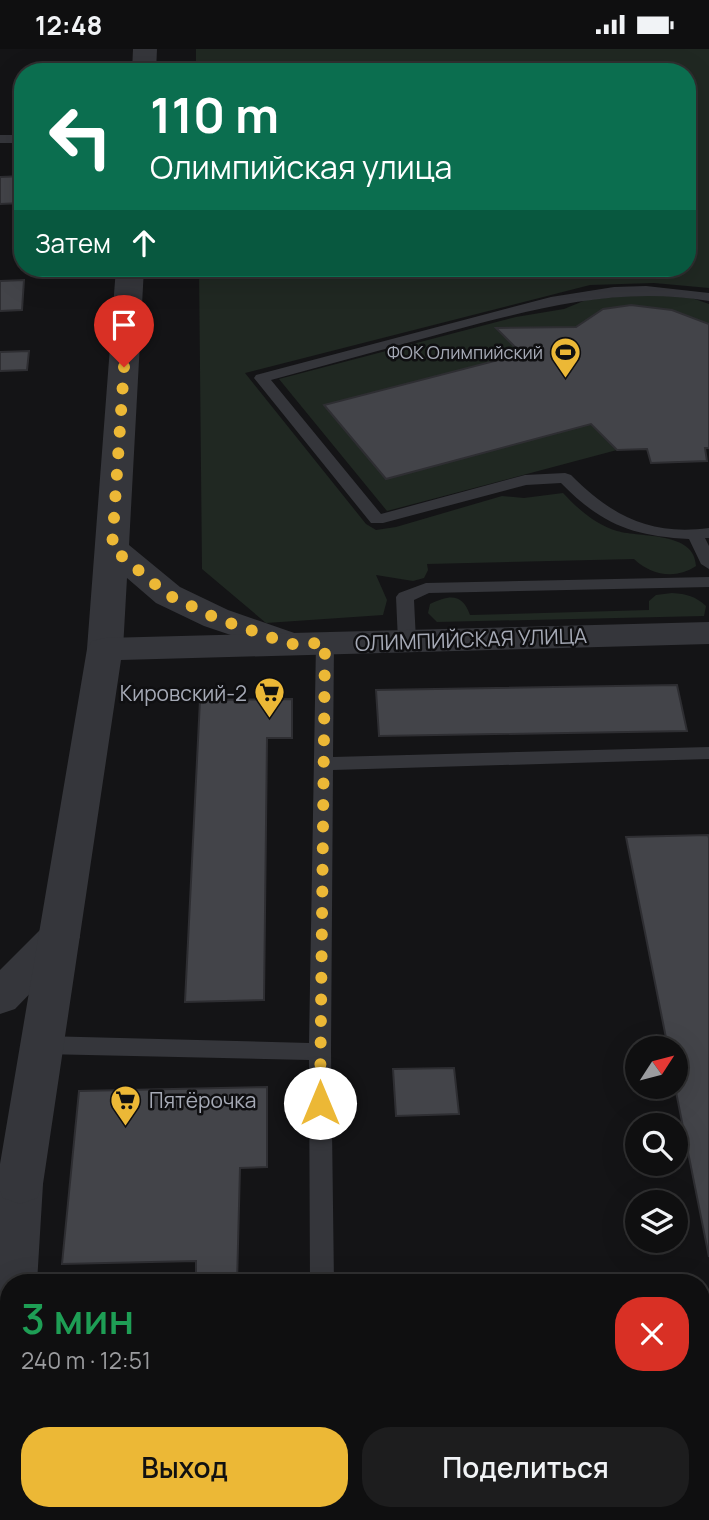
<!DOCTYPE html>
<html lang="ru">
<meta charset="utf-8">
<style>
body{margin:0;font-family:Manrope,sans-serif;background:#1d1d1e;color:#f1f3f6;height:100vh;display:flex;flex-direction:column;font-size:26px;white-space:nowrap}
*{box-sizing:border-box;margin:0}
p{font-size:23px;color:#9b9c9f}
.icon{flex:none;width:38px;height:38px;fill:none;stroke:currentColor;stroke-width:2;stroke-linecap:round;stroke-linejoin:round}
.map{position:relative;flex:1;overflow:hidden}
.sheet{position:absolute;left:0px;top:1225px;width:710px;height:247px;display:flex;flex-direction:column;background:#0f0f10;border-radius:28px 28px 0 0;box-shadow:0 7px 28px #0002,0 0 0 2px #2f2f30}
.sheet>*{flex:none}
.banner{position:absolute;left:14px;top:14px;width:682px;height:214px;border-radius:28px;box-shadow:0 7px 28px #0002,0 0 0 2px #2f2f30;background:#0b6e4f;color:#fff;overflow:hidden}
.needle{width:46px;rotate:54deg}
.controls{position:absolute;left:625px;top:987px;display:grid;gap:14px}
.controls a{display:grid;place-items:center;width:63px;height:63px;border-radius:50%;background:#0f0f10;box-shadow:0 7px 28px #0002,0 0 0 2px #2f2f30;font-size:35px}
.pin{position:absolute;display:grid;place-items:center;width:60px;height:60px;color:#fff;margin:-72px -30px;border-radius:50% 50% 50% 0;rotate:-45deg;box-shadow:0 0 7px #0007}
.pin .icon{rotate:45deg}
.me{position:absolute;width:77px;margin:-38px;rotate:0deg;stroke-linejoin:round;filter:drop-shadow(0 0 5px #0008)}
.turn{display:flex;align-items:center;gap:24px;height:147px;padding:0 21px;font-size:32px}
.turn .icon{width:91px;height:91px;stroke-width:2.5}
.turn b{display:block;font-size:49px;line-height:60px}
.then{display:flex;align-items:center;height:66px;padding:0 21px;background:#0003;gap:14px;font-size:26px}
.round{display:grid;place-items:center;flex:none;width:74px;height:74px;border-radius:28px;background:#1d1d1e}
.head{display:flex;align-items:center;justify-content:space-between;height:119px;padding:0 21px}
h1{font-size:42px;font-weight:600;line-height:52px;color:#1e9e55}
.cta{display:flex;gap:14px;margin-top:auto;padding:14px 21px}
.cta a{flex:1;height:80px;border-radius:28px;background:#ecb836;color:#111;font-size:28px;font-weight:600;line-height:80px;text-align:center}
.cta a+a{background:#1d1d1e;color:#f1f3f6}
.status{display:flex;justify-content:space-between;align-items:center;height:49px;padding:0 35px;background:#0f0f10;direction:ltr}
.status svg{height:19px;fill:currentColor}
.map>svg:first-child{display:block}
.green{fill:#202822}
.building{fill:#434449;stroke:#2e2e32;stroke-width:2}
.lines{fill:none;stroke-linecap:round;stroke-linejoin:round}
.service{fill:#35363b;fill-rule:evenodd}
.minor{fill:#35363b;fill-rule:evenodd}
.tertiary{fill:#35363b;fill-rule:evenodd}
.route{stroke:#ecb836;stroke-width:12;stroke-dasharray:0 21.6}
.labels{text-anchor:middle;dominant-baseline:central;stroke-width:5;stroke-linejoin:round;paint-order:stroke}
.far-poi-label{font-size:18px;fill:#a6aab6;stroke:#0f0f11;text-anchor:end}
.street-label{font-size:21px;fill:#a6aab6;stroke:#0f0f11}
.poi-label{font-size:21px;fill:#a6aab6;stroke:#0f0f11;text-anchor:end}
</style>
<div class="status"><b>12:48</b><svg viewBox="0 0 49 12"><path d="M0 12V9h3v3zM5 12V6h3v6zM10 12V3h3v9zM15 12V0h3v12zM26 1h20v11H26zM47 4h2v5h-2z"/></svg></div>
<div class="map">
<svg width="709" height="1471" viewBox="0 0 709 1471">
<rect width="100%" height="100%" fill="#141416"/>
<path class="green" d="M196,0H709V239L654,234L590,236L245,324L366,475L376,481L396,478L502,447L524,449L563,444C578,460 596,476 617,482C641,489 695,482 696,517C675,531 651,526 634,510L427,515L428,521L424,529L413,532L376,526L387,551L383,566L266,574L202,520L199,219H688V23H196Z
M643,245L692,249L709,255V399H705L707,412L651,414L647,400L617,401L387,462L279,330L516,268L564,260L586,251Z
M672,544C687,545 695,547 706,557L704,567L437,573L428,564L430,555C450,546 462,544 470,566L649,561V552L656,546Z"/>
<path class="building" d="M23,127V154L0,155V128Z
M24,231L22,261L0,262V232Z
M631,256L672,261L709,275V399H705L707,412L651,414L647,400L617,401L591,375L386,430L324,356L522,305L496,279L576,278L603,260Z
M29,302L27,321L0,322V303Z
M677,636L687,682L379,687L376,641Z
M292,650V689H267L264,951L185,953L200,651Z
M708,786L709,789V1208L675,1038L676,999H668L626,788Z
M454,1019L459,1065L396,1067L393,1020Z
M267,1038V1118L240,1119L237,1234H196V1212L62,1215L79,1042Z
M310,1463H432L439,1471H317Z"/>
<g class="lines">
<path class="service" d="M0,86H23V94H0Z
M646,237L709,244V252C618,237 539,259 451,282C391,298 331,315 271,331L381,465L525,426L565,424L571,426C611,466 649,487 709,479V489H705L709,497V520L701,515L689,490C632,487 601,475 561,434L526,436L383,474H371L254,329L256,326L551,248L614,238Z
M709,528V538L429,544L414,551L416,592L407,598L398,592L396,548L399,544L426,534Z
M325,588L334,594L333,708L709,698V710L333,721L331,1003L334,1234H310L309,1011L43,1005L35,1002L32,996L35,990L43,987L309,994L316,594Z
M709,1394V1422L702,1425V1396Z
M514,1463H544L547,1471H517Z
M610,1463H644L641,1471H607Z"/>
<path class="minor" d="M133,0H157L156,23H132Z
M116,219H144L129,496L180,538L228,561L303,587L308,595L303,603L290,606L204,577L156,554L127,529L123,600L118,608L105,611L92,608L87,600Z
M59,872L74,877L80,888L74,899L15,960L0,965V921L44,877Z
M20,1115L37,1121L43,1135L37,1234H9V1254L0,1251V1128L3,1121Z
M9,1276V1343L0,1340V1280Z
M88,1463H145L148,1471H92Z"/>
<path class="tertiary" d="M709,573V595L121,611L43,1135L37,1149L20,1155L3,1149L0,1142V1115L87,600L92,592L105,589Z"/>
</g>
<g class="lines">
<path class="route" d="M124,318L112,499L168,546L216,569L290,595L325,594L320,1054"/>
</g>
<defs>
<symbol id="stadium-pin" viewBox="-11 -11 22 30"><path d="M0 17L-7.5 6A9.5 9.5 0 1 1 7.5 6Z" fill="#ecb836" stroke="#0f0f11"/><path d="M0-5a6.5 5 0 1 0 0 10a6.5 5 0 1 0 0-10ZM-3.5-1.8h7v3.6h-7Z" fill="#111"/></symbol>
<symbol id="supermarket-pin" viewBox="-11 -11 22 30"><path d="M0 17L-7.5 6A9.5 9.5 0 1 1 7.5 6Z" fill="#ecb836" stroke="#0f0f11"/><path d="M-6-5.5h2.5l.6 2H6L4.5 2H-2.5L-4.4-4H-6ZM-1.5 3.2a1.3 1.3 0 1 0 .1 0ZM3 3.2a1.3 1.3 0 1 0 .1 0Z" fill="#111"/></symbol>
</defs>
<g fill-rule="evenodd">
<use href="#stadium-pin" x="548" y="286" width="35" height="47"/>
<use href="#supermarket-pin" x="252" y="626" width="35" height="47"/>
<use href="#supermarket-pin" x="108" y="1034" width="35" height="47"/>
</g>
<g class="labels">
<g class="far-poi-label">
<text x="543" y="303">ФОК Олимпийский</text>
</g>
<g class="street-label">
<text transform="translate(471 590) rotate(-2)">ОЛИМПИЙСКАЯ УЛИЦА</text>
</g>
<g class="poi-label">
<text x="247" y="644">Кировский-2</text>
<text x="149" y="1051" text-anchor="start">Пятёрочка</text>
</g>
</g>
</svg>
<div class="controls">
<a><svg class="needle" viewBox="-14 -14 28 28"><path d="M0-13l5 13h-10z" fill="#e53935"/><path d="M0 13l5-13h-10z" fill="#9b9c9f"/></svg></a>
<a><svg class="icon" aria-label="search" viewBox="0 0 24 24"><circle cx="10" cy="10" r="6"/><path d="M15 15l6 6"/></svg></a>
<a><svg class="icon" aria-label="layers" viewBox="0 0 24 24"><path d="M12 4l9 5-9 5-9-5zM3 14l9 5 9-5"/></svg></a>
</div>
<div class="pin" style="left:124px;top:318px;background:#d93025"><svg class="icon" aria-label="arrive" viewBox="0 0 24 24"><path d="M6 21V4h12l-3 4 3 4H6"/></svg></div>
<svg class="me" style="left:320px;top:1054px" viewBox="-20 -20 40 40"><circle r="19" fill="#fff"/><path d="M0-13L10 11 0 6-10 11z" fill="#ecb836"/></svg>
<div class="banner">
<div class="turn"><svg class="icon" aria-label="left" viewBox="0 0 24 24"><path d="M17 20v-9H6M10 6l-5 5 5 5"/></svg><div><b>110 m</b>Олимпийская улица</div></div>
<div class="then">Затем<svg class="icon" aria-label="ahead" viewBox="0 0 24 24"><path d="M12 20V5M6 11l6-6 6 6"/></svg></div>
</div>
<section class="sheet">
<div class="head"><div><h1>3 мин</h1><p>240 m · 12:51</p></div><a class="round" style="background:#d93025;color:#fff"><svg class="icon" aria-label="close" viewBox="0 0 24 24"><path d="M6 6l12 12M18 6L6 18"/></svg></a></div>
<div class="cta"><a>Выход</a><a>Поделиться</a></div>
</section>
</div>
